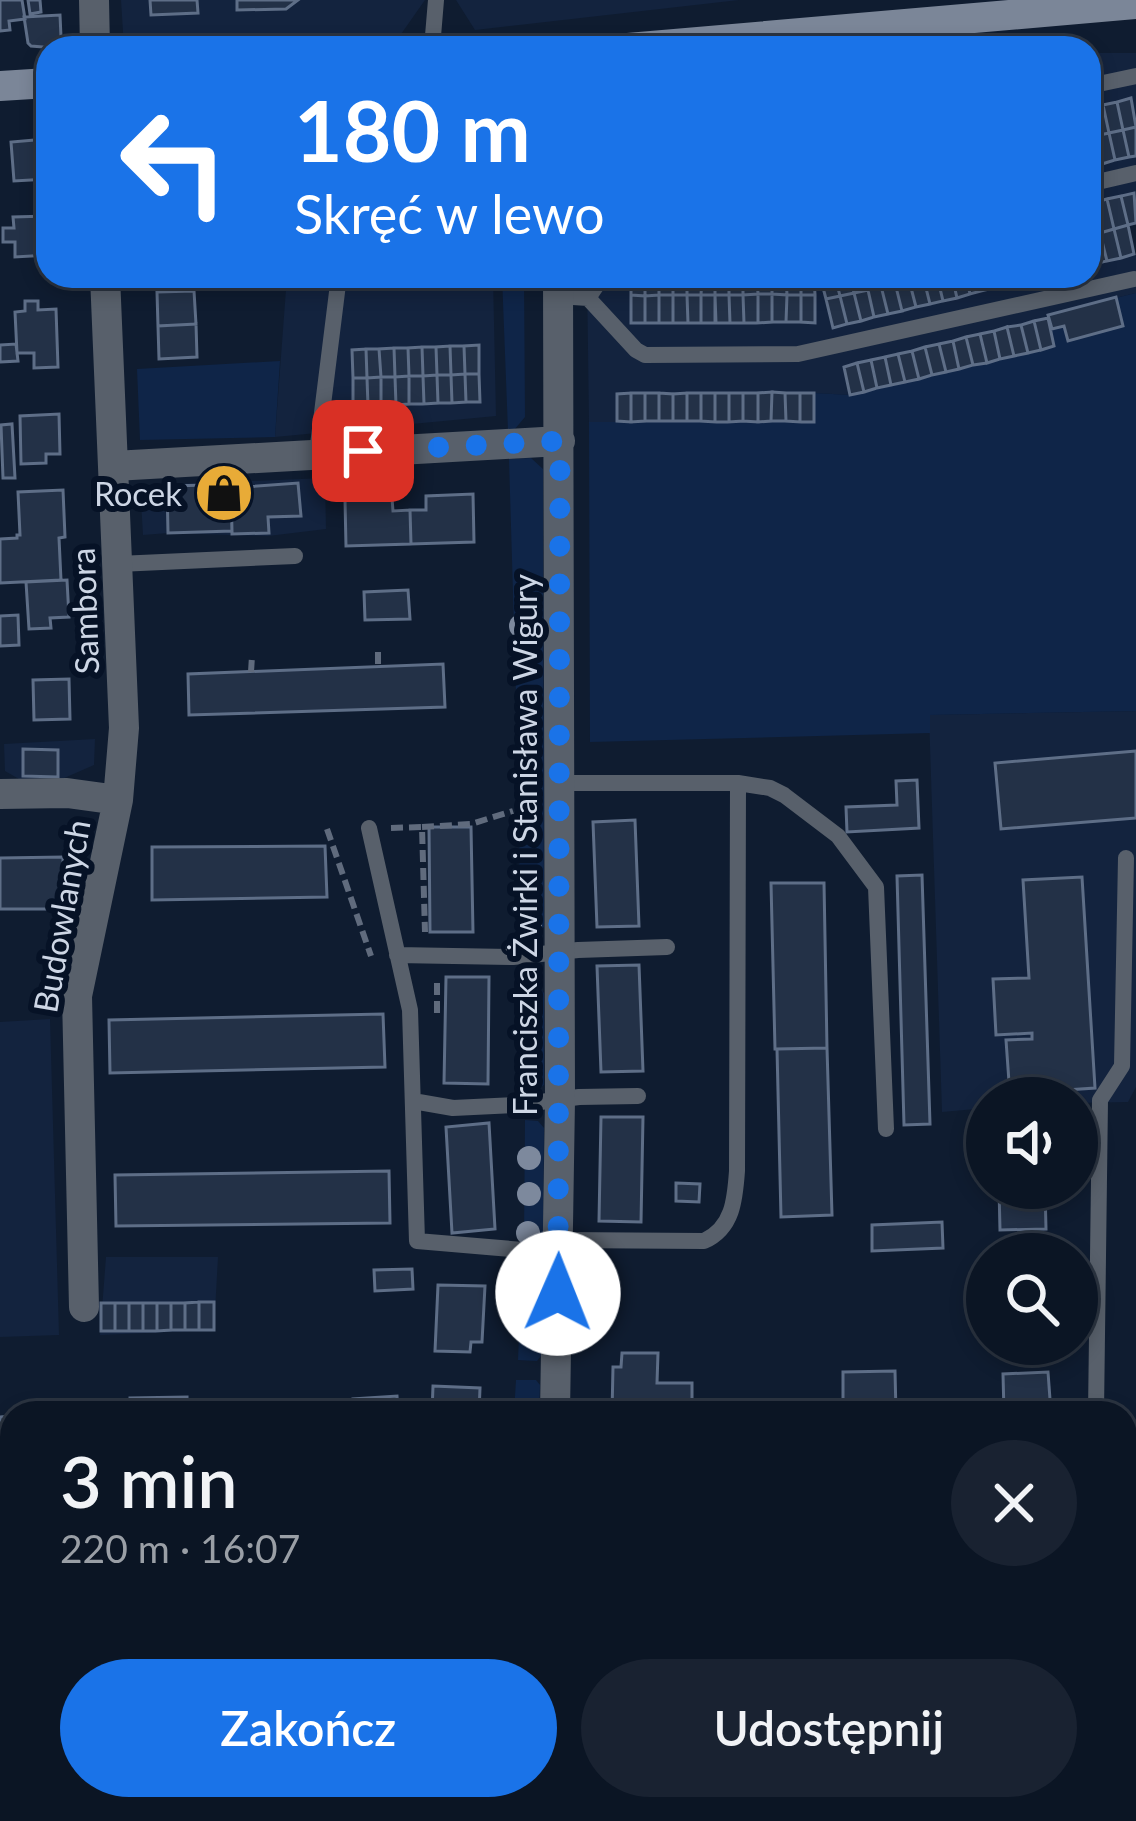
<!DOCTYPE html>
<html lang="pl">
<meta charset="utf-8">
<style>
body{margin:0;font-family:Lato,sans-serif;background:#192231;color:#f1f3f6;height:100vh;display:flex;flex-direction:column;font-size:45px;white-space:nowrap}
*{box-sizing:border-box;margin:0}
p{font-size:39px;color:#9a9fa6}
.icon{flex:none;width:66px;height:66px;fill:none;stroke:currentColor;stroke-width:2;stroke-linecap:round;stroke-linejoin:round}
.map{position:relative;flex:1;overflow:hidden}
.side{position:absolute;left:0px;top:1401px;width:1137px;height:420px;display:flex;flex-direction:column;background:#0b1524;border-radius:36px 36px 0 0;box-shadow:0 6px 18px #0003,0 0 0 3px #2b3441}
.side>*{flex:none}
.top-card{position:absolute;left:36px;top:36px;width:1065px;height:252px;border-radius:36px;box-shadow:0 6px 18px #0003,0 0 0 3px #2b3441;background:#1a73e8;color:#fff;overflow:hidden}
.fabs{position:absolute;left:966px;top:1077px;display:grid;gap:24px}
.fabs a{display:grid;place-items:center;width:132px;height:132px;border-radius:50%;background:#0b1524;box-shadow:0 6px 18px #0003,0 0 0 3px #2b3441;font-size:60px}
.pin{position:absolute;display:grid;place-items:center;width:102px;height:102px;color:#fff;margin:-51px;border-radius:24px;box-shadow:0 6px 18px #0006}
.me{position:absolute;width:132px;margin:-66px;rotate:1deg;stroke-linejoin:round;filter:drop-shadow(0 0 9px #0008)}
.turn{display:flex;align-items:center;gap:42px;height:252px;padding:0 60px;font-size:54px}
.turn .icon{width:156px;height:156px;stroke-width:2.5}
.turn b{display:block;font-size:84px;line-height:102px}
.round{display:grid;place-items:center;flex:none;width:126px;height:126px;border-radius:63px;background:#192231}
.summary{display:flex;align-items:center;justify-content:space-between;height:204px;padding:0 60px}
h1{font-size:72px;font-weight:600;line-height:90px}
.action{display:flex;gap:24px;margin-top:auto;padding:24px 60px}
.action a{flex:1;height:138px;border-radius:72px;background:#1a73e8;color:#fff;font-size:48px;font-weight:600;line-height:138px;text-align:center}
.action a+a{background:#192231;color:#f1f3f6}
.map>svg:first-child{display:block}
.built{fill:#13233e}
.green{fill:#0f2548}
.building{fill:#233147;stroke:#5e6e87;stroke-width:3}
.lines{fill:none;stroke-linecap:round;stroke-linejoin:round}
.path{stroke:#606b7d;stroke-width:6;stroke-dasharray:12 6;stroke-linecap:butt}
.lane{stroke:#58606b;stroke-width:16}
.street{stroke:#58606b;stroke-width:30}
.secondary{stroke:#7b8698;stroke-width:30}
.tree{fill:#7d899d}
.route{stroke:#1a73e8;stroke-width:21;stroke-dasharray:0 37.8}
.labels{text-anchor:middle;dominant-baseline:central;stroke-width:12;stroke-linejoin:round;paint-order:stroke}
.poi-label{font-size:33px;fill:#cdd6e5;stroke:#061226;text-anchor:end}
.street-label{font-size:33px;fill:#cdd6e5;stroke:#061226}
</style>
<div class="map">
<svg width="1136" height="1821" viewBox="0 0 1136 1821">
<rect width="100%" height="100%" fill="#0f1c30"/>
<path class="built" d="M121,0H425L399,37L297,48H124Z
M456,0H739L475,30Z
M1089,53H1136V223L1128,225L1136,257V293L1048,315L1054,346L1041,350L850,395L814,393V422H589L587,276H1089Z
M287,276H493L496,416L275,437Z
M325,478L326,529L268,536L168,533L143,535L141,501L154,485Z
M1136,711V1087L1128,1102L1077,1103V1098H987V1108L942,1112L929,715Z
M95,739L94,765L62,779H19L5,771L4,744Z
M50,1019L59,1335L0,1337V1022Z
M106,1257H218L214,1330L100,1335Z"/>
<path class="green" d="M502,276H524L525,417L514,430L508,431Z
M1136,293V711L930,715V733L590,742L589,422H813L814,393L850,395L1041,350L1054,345L1048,315Z
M280,361L275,437L140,440L137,369Z
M531,458L543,469L544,921V927L527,938L520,939L519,794L509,459Z
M521,981L539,987L544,993V1085L535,1091H525Z
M525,1120L538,1121L544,1128L543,1238H524Z
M521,1287L543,1288L541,1356L537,1361L518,1360Z
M516,1380H536L540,1385L539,1413H514Z"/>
<path class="building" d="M0,0H22L25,19L9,21L10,30L0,31Z
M28,0H40L41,12L30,14Z
M150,0H197L198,13L151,15Z
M237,0H298L286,9L237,10Z
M60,15L61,37L55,48L31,46L28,43L24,17Z
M1131,98L1136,127L1123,130L1117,102Z
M1117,102L1123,130L1109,133L1103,105Z
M1103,105L1109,133L1095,136L1089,108Z
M1136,127V156L1129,157L1123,130Z
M1123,130L1129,157L1115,160L1109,133Z
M1109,133L1115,160L1102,164L1095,136Z
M1095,136L1102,164L1089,166V138Z
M47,139L48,179L14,181L11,142Z
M1134,193L1136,223L1128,225L1121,196Z
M1121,196L1128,225L1114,229L1107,199Z
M1107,199L1114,229L1100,233L1093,203Z
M1093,203L1100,233L1089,235V204Z
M48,216V255L15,257V242H3V228H14L13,217Z
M1128,225L1134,254L1121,258L1114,229Z
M1114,229L1121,258L1107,261L1100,233Z
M1100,233L1107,261L1094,264L1089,235Z
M631,276H645V296L631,295Z
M645,276H659V295L645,296Z
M659,276H673V295H659Z
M673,276H687V295H673Z
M687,276H702L701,295H687Z
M702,276H715V295H701Z
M715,276H729V295H715Z
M729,276H743V295H729Z
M743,276H757L758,294L743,295Z
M757,276H772V294H758Z
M772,276H786L787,295L772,294Z
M786,276H801V295H787Z
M801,276H814L815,295H801Z
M820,276H835L840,296L826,299Z
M835,276H850L854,293L840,296Z
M850,276H864L868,290L854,293Z
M864,276H879L881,286L868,290Z
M923,276H937L943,301L930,304Z
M923,276L930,304L916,307L909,280Z
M937,276H952L957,298L943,301Z
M952,276H966L970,294L957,298Z
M966,276H981L985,290L970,294Z
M981,276H996L998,287L985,290Z
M909,280L916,307L902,311L895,283Z
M895,283L902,311L888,314L881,286Z
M881,286L888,314L874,317L868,290Z
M868,290L874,317L861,321L854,293Z
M194,291L196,324L158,326L157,292Z
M854,293L861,321L847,324L840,296Z
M758,294H772V322L758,323Z
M758,294V323H744L743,295Z
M772,294L787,295L786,322H772Z
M631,295L645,296V323H631Z
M659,295H673V323H659Z
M659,295V323H645V296Z
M673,295H687L688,323H673Z
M687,295H701V323H688Z
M701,295H715V323H701Z
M715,295H729L730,323H716Z
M729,295H743L744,323H730Z
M787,295H801V322H786Z
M801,295H815V323L801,322Z
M840,296L847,324L833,328L826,299Z
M1116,297L1123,326L1068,341L1064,326L1052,329L1048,315Z
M25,301H38V310L56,309L58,367L34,368V353H17L15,312L25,311Z
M1048,318L1054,346L1041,350L1034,321Z
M1034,321L1041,350L1028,353L1021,325Z
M196,324L197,357L159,359L158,326Z
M1021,325L1028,353L1014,356L1007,327Z
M1007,327L1014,356L1000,359L994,331Z
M994,331L1000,359L987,363L980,334Z
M980,334L987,363L973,365L966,337Z
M966,337L973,365L959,369L953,341Z
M953,341L959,369L946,372L939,344Z
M16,344L18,361L0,362V345Z
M939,344L946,372L932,375L925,347Z
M479,345V374H465L464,346Z
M450,346L451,375H437L436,347Z
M450,346H464L465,374L451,375Z
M422,347L423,376H409L408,348Z
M422,347H436L437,375L423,376Z
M925,347L932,375L919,379L912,351Z
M394,348H408L409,376L395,377Z
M394,348L395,377H381L379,349Z
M366,349H379L381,377L367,378Z
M366,349L367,378H353L352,350Z
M912,351L919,379L905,382L898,354Z
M898,354L905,382L891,385L885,357Z
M885,357L891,385L877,388L871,360Z
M871,360L877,388L864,392L857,363Z
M857,363L864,392L850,395L844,367Z
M465,374H479L480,402H466Z
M465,374L466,402L452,403L451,375Z
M437,375H451L452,403H438Z
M437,375L438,403L424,404L423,376Z
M409,376V404L396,405L395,377Z
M409,376H423L424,404H409Z
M381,377V405L368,406L367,378Z
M381,377H395L396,405H381Z
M353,378H367L368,406H353Z
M772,392L785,393L786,421H771Z
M772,392L771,421L758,422V393Z
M631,393H645V421L631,422Z
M631,393V422L617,421V394Z
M645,393H659V421H645Z
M659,393L673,394V421H659Z
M687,393V421H673V394Z
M687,393H701V421H687Z
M701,393H715V422L701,421Z
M715,393H729V422H715Z
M729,393H743V421L729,422Z
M743,393H758V422L743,421Z
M785,393H800V422L786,421Z
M800,393H814V422H800Z
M59,414L60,454H46V463L21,464L20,416Z
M12,424L15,478H3L1,425Z
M298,483L301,516L268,517L269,533L232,534L231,488Z
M209,485V488H231L232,531L168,533L167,486Z
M63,490L65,537L59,538L61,580L0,583V539L17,538V535H20L18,492Z
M473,494L474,542L411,544L410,510H426V496Z
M392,498L393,511L410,510L411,544L346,546L345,500Z
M67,580L69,617L50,618L51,628L29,629L26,582Z
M408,590L410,619L365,620L364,592Z
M18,615L19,645L0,646V616Z
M443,664L445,707L189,715L188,674Z
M69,679L70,719L34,720L33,680Z
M23,749L58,750V777L23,776Z
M1136,751V818L1001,829L995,763Z
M917,780L919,828L847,832L846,807L897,805L896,781Z
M635,820L639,926L597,927L593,822Z
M429,827H471L473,932H430Z
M325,846L327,897L152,900V847Z
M63,857V909H0V858Z
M922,875L930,1124L904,1125L897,876Z
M1082,877L1095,1088L1036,1092L1035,1082H1009L1006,1040L1032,1039V1033L996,1035L993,979L1029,978L1023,880Z
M771,883H824L827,1048L775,1049Z
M639,965L643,1071L601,1072L597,966Z
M446,977H489L488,1084L444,1083Z
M383,1014L385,1067L110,1073L109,1020Z
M827,1048L832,1215L781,1217L777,1049Z
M601,1117H643L641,1222L599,1221Z
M489,1123L495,1229L452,1233L446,1127Z
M389,1171L390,1223L116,1226L115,1175Z
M676,1183L700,1184L699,1202L676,1201Z
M999,1188H1045L1046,1229L1000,1230Z
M942,1222L943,1248L872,1251V1225Z
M412,1269L413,1289L375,1291L374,1270Z
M438,1285L485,1286L482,1342H471L470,1352L435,1351Z
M199,1302H214V1330H199Z
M199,1302V1330H185V1303Z
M101,1303H115V1331H101Z
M115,1303H129V1331H115Z
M129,1303H143V1331H129Z
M143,1303H157V1331H143Z
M157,1303H171V1330L157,1331Z
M171,1303H185V1330H171Z
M622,1353H658L657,1383H692V1413H612L613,1367H621Z
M895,1371L896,1413H843V1372Z
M1048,1372L1051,1413H1004L1003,1374Z
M433,1386L480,1388L479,1413H432Z
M397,1396L398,1413H354L353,1399Z
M187,1397V1413H130V1398Z
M273,1403L274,1413H232V1407Z
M12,1416V1455H0V1417Z
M1125,1605H1136V1637H1125Z
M12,1752V1809H58V1817L0,1821V1753Z
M353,1809H389V1821H353Z
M433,1809H480L479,1821H432Z
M583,1809H640L639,1821L582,1820Z"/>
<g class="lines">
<path class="path" d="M378,652V667
M251,672L252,656
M422,827L471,824L513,811
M391,828L422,827L425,932
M327,829L371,956
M437,1013V978"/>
<path class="lane" d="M432,48L436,0
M1089,86L1136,76
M1089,184L1136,173
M558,296L588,298L603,276
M588,298L636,350L645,355L798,354L1134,279
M317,453L339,276
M118,564L295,556
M559,783H738L737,1171C735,1199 733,1228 704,1241L560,1240
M738,783L770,788L784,795L838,836L876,887L886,1129
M369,828L410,1010L417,1241L559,1253
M397,955L513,957L578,950L667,947
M413,1101L453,1108L517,1105L579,1097L638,1096
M1096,1413L1100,1100L1122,1066L1126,858"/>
<path class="street" d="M94,0L95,48
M105,276L124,728L118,800
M114,466L560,441
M0,794L67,793L118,800L77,996L84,1307
M555,1413L560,1100L558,276
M1125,1465H1136
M0,1512H12
M521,1821L522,1809"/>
<path class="secondary" d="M628,48L1136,4
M0,86L48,83"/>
</g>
<g class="tree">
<circle cx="521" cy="626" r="12"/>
<circle cx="527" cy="703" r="12"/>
<circle cx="530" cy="925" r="12"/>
<circle cx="529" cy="1158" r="12"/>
<circle cx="529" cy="1194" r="12"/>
<circle cx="528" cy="1233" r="12"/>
</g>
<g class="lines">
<path class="route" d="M363,451L560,441L558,1293"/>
</g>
<defs>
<symbol id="shop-disc" viewBox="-11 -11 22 22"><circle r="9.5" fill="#e8ab37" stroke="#061226"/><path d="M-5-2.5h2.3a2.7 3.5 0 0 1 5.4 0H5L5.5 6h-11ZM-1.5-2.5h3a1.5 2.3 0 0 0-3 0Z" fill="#111"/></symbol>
</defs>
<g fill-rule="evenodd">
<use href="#shop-disc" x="191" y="460" width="66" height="66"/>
</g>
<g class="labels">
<g class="poi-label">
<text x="182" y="493">Rocek</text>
</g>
<g class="street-label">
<text transform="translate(84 611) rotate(-92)">Sambora</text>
<text transform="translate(524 845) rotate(-90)">Franciszka Żwirki i Stanisława Wigury</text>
<text transform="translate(61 916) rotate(-80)">Budowlanych</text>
</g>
</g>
</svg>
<div class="fabs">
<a><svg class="icon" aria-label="sound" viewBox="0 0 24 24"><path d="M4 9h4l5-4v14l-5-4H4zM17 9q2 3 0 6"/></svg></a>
<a><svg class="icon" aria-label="search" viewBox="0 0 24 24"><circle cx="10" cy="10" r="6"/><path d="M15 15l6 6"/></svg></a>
</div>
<div class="pin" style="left:363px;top:451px;background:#d93025"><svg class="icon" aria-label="arrive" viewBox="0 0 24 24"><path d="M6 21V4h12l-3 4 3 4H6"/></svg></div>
<svg class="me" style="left:558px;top:1293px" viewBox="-20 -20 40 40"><circle r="19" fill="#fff"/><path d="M0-13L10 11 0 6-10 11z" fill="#1a73e8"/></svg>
<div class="top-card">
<div class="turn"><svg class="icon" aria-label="left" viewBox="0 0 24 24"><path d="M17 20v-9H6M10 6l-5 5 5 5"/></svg><div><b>180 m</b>Skręć w lewo</div></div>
</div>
<section class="side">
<div class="summary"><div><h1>3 min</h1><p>220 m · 16:07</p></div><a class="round"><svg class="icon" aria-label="close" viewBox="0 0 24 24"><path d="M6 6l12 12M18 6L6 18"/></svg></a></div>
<div class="action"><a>Zakończ</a><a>Udostępnij</a></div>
</section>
</div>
